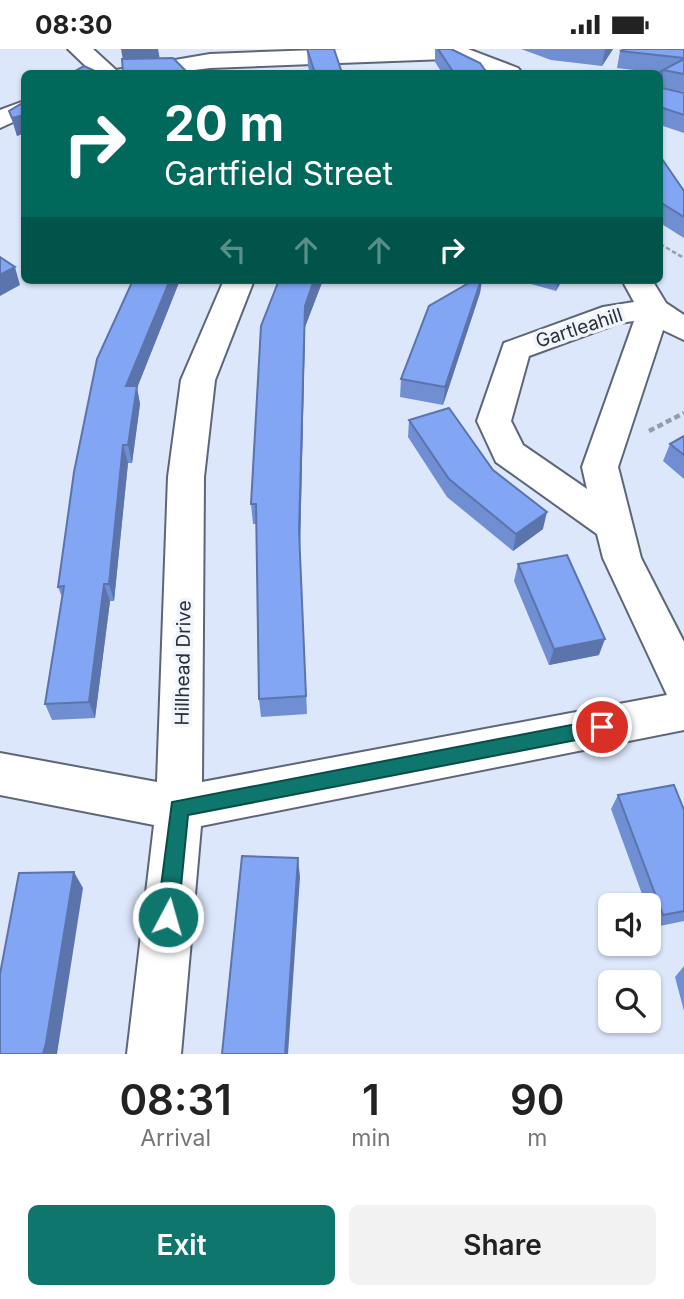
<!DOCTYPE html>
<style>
body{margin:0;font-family:Inter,sans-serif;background:#f2f2f2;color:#222;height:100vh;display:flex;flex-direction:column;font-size:26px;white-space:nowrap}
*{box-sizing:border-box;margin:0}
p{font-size:23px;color:#767676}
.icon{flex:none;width:38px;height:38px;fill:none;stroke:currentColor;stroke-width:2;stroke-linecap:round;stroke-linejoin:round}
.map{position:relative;height:1005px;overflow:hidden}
.side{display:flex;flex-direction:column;background:#fff;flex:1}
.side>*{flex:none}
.hud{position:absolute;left:21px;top:21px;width:642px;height:214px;border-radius:10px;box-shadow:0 2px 5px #0004;background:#00695c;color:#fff;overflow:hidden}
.controls{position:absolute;left:598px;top:844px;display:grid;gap:14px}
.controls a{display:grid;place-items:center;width:63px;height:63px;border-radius:10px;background:#fff;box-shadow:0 2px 5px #0004;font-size:35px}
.pin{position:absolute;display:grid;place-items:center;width:60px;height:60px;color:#fff;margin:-30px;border:4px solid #fff;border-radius:50%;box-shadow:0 2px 7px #0007}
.me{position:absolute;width:77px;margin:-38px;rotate:6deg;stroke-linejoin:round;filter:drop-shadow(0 0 5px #0008)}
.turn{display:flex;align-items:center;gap:24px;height:147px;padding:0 28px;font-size:32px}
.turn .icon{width:91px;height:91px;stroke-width:2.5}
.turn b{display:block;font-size:49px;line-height:60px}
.lanes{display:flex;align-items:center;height:66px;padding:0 28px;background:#0003;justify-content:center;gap:35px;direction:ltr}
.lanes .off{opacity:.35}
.eta{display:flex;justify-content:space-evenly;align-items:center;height:119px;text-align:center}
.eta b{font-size:42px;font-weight:600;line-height:49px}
.cta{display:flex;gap:14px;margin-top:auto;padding:14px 28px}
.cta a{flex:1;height:80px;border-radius:10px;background:#0f766e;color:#fff;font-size:28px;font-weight:600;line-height:80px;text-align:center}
.cta a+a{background:#f2f2f2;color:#222}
.status{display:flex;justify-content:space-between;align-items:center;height:49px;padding:0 35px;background:#fff;direction:ltr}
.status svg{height:19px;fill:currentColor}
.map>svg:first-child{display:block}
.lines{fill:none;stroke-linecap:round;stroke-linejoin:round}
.minor-casing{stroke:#5d6678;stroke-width:4}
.path-far1{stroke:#959dad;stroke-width:2.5;stroke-dasharray:4.5 2.5;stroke-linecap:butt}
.path{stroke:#959dad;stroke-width:4.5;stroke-dasharray:6 3.5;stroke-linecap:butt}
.minor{fill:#fff;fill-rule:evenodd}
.wall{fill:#708ed2}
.shaded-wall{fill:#5b74ab}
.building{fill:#82a5f4;stroke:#5b74ab;stroke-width:2}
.route{fill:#0f766e;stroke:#0a4d48;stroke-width:2}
.labels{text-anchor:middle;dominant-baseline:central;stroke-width:7;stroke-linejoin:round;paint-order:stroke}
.street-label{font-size:19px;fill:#2b2f37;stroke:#f0f5fd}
</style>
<div class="status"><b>08:30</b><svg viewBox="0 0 49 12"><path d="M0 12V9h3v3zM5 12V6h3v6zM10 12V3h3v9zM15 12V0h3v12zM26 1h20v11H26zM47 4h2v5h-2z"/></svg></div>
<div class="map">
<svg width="684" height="1005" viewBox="0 0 684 1005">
<rect width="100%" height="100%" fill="#dde7fc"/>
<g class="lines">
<defs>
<path id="minor" d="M68,0H93L116,21L210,5L343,0H468L518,19L522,24C491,27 475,15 446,10L210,19L171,24H93Z
M24,52V68L0,79V61Z
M224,231H254L215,331L204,428L202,733L667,646L603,509L597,485L496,413L477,372L504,294L603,258L634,253L622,231H652L666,254L684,266V291L663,281L618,418L641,509L684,593V681L201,777L181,1005H127L154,776L0,746V704L157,733L168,428L181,331ZM634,272L582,418L587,440L523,396L511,372L529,307L619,274Z"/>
</defs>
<use href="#minor" class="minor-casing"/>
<path class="path-far1" d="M660,195L684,209"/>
<path class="path" d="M649,382L684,364"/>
<use href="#minor" class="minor"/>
</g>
<path class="wall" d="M307,0L342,24H310L308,18Z
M435,0H438L487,24H442L435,13Z
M521,0H613L602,17L551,11Z
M684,0V43L662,39L684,44V84L660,76V24H659L617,19L620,2Z
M24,53V84L17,87L9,62Z
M660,107L684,142V189L660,174Z
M133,231H180L137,339L140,355L132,414H128L114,552H110L95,669L52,671L45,655L62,548L58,538Z
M279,231H323L305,278L300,501L307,665L261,668L259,650L257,475H253L251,455Z
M474,231H482L480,244L443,356L400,348L401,330Z
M524,231H562L556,242L524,233Z
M409,371L493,421L543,480L513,502L447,448L408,388Z
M684,387V430L663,412L670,395Z
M518,515L599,606L549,616L514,532Z
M618,746L684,761V872L655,878L649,864V856H646L611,760Z
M684,917V962L675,928Z"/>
<path class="shaded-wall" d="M121,0H158L160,11L124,17Z
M605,0H613L602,17Z
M24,66V84L17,87L12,69Z
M15,218L20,236L0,247V226Z
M170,231H180L137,339L140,355L132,414L128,396L126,337Z
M314,231H323L305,278L300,501L307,665L299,482L305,257Z
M481,231H482L480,244L443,356L445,338Z
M558,231H562L556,242Z
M123,396L128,414L114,552L109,535Z
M547,463L543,480L513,502L516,485Z
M104,535L110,552L95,669L89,653Z
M605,590L599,606L549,616L554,600Z
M298,809L300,828L288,1005H285Z
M74,823L83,839L57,1005H43Z"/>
<path class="building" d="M307,0H334L342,24H315Z
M438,0H451L480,14L487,24H454Z
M625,0H684V9L620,2Z
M173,9L187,23L180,24H123L122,10Z
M684,10V25L663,21Z
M84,17L99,24H72Z
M662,22V39L684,44V66L660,58V24H657Z
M24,53V66L12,69L9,62Z
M660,107L684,142V168L660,153Z
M0,208L15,218L0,226Z
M133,231H170L126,337H137L128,396H123L109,535H104L89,653L45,655L64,537L58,538L74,423L97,310Z
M279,231H314L305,257L299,482L306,647L259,650L256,455H251L261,277Z
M474,231H481L445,338L401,330L429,257Z
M449,359L493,421L547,463L516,485L449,430L409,371Z
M684,387V406L670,395Z
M567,506L605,590L554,600L518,515Z
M674,736L684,761V862L663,866L618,746Z
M242,807L298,809L285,1005H222Z
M74,823L46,994L43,1005H0V925L19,824Z"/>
<path class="route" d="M602,670L609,672L611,678L609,684L602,686L188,766L178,868L175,876L168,879L160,876L157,868L172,753Z"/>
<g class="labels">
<g class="street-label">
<text transform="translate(579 279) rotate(-18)">Gartleahill</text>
<text transform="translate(183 614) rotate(-89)">Hillhead Drive</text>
</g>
</g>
</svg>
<div class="controls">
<a><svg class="icon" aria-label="sound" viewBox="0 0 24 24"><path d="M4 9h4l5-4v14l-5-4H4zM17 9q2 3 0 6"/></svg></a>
<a><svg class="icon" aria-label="search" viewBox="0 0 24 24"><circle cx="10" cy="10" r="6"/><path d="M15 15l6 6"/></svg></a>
</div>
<div class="pin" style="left:602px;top:678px;background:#d93025"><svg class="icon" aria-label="arrive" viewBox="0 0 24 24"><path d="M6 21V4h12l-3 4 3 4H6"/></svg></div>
<svg class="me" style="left:168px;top:868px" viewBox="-20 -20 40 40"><circle r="17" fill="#0f766e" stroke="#fff" stroke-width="3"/><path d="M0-11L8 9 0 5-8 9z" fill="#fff"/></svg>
<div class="hud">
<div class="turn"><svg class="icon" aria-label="right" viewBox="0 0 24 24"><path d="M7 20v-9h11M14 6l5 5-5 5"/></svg><div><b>20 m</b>Gartfield Street</div></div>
<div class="lanes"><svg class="icon off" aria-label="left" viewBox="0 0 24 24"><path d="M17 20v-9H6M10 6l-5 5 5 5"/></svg><svg class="icon off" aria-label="ahead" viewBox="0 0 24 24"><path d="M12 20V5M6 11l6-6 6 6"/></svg><svg class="icon off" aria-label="ahead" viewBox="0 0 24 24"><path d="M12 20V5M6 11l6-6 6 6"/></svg><svg class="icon" aria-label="right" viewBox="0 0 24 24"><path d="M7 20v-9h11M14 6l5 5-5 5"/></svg></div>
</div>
</div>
<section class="side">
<div class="eta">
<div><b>08:31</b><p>Arrival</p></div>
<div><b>1</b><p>min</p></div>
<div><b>90</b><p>m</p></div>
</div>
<div class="cta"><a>Exit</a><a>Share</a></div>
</section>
